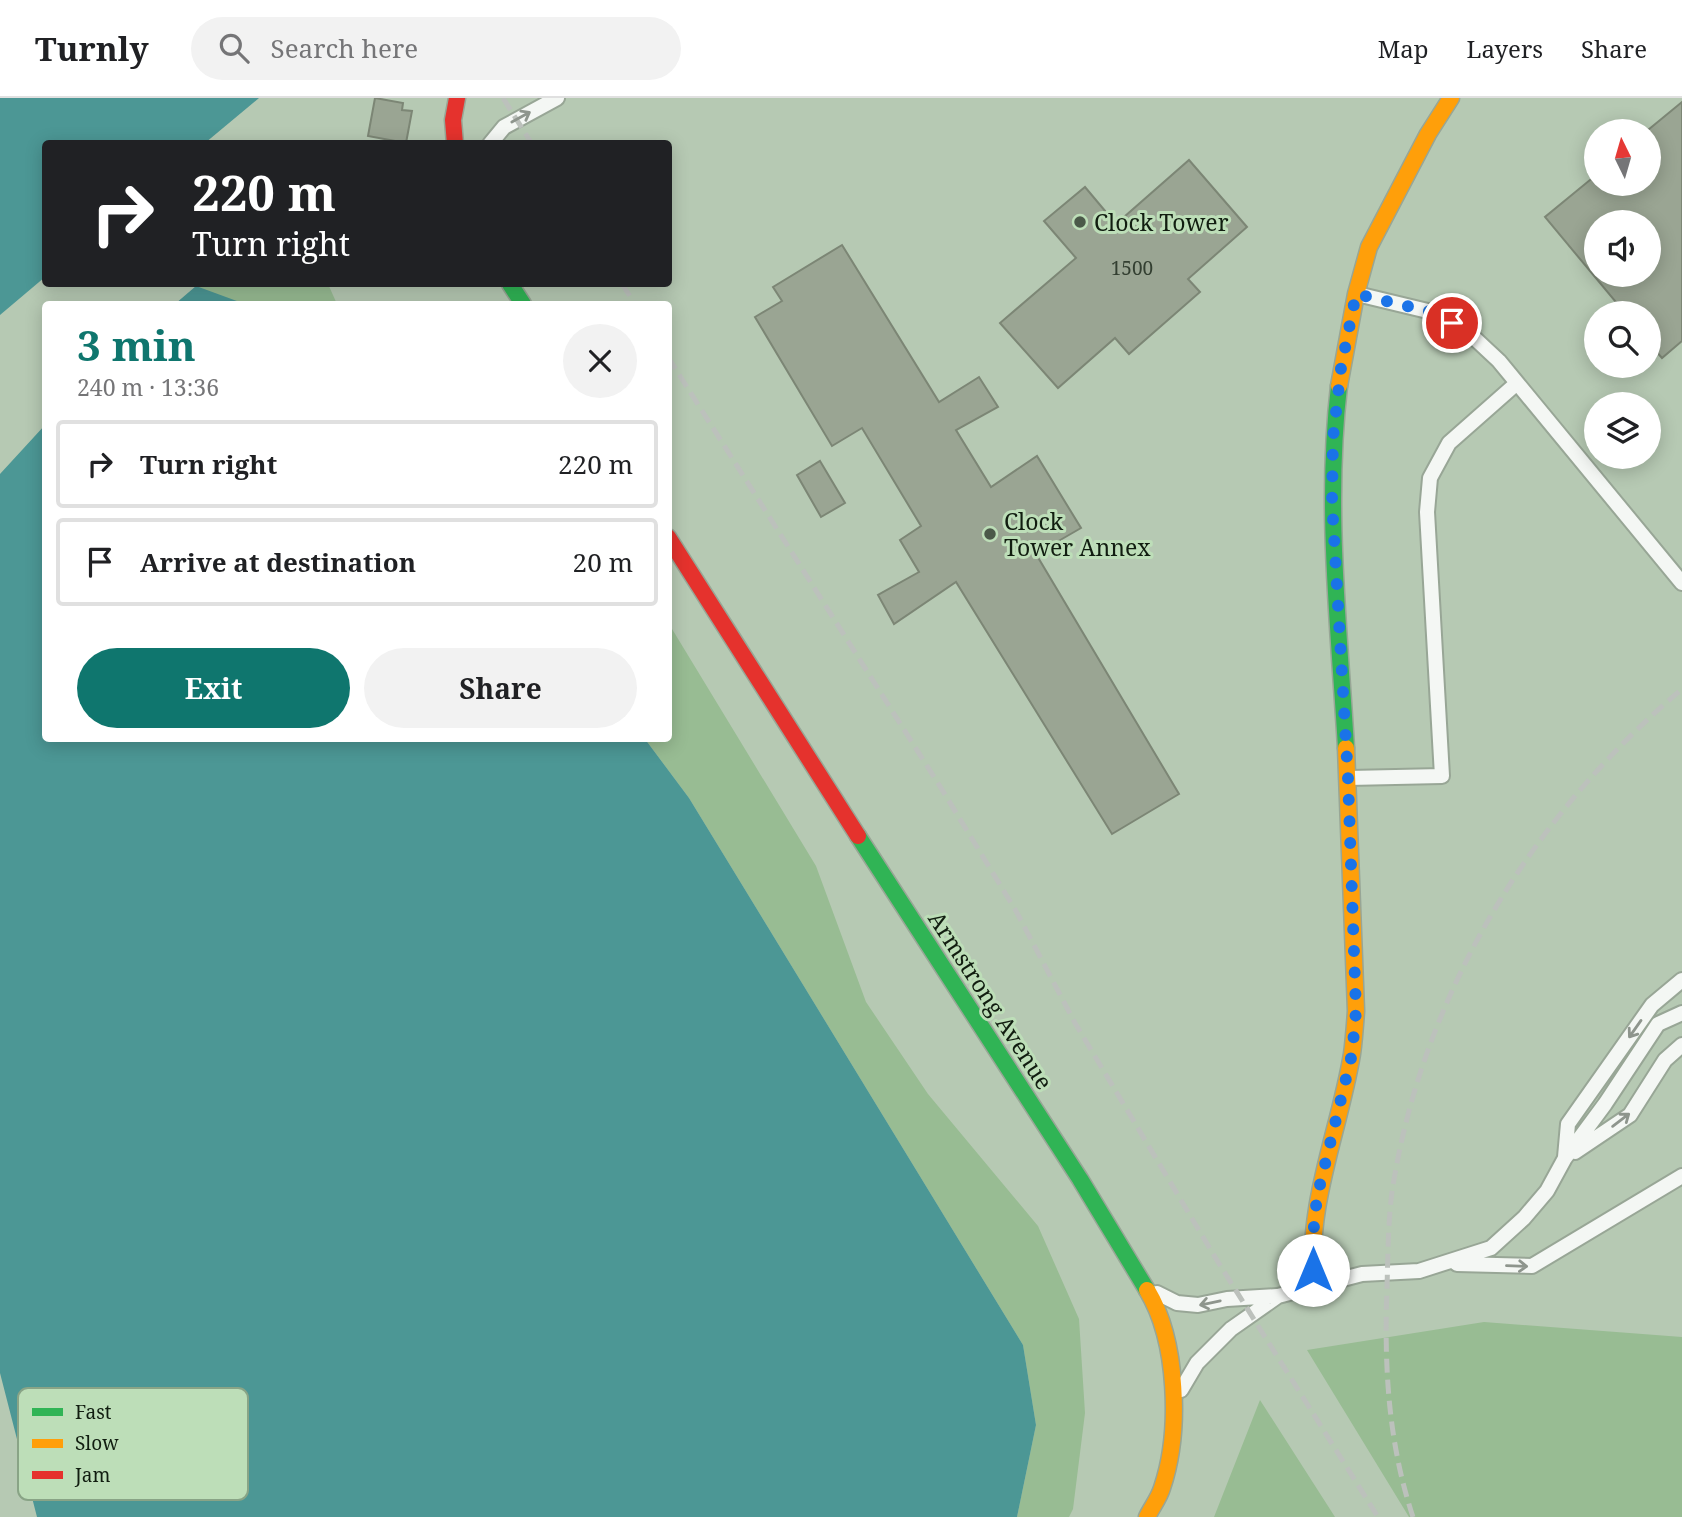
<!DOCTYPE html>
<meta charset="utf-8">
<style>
body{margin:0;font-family:"Noto Serif",serif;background:#f2f2f2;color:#202124;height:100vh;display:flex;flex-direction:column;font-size:26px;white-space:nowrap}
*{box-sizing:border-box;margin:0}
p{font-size:23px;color:#757577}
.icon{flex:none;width:38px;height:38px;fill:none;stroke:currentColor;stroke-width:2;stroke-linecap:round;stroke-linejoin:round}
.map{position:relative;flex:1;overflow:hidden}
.panel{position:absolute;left:42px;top:203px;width:630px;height:441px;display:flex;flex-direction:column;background:#fff;border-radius:7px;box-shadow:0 4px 18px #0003}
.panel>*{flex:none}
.top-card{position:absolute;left:42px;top:42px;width:630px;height:147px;border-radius:7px;box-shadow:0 4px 18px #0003;background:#202124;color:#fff;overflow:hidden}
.needle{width:46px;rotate:355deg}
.tools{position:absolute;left:1584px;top:21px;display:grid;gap:14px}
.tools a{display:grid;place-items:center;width:77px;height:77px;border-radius:50%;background:#fff;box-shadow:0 4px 18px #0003;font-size:35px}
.pin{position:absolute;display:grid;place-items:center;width:60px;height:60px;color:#fff;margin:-30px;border:4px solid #fff;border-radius:50%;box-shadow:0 2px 7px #0007}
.me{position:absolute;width:77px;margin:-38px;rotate:0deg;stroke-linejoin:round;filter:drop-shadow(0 0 5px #0008)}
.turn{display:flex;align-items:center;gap:24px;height:147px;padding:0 35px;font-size:32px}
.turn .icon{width:91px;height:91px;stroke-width:2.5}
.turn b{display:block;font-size:49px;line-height:60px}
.round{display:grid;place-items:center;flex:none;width:74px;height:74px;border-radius:37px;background:#f2f2f2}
.headline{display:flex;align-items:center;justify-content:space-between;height:119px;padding:0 35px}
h1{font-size:42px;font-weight:700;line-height:52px;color:#0f766e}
.button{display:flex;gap:14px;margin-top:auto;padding:14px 35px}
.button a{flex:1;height:80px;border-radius:42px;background:#0f766e;color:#fff;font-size:28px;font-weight:700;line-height:80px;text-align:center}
.button a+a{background:#f2f2f2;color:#202124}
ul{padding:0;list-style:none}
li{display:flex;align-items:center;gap:21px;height:88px;margin:0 14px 10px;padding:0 21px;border:4px solid #e0e0e0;border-radius:7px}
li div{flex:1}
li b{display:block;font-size:26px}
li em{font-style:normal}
header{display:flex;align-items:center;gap:42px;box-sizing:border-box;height:98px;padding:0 35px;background:#fff;border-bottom:2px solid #e0e0e0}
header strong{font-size:33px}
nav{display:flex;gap:38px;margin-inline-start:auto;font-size:24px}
.search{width:490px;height:63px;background:#f2f2f2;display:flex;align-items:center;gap:18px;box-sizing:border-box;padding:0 24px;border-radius:38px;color:#757577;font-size:26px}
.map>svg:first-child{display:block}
.green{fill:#98bc93}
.water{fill:#4c9795}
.pier{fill:#b6c9b3}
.building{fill:#9aa593;stroke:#7c8675;stroke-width:2;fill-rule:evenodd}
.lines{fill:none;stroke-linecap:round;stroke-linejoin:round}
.lane-casing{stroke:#98a696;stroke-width:18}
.fast-casing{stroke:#98a696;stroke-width:19}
.slow-casing{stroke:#98a696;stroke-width:19}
.jam-casing{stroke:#98a696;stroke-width:19}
.lane{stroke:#f4f7f4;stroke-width:14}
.fast{stroke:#30b455;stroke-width:16}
.slow{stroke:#ff9f0a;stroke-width:16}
.jam{stroke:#e5322d;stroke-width:16}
.rail{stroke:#bcc1bc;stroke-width:5;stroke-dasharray:14 7;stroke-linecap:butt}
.oneway{stroke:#8e958d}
.route{stroke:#1a73e8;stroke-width:12;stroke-dasharray:0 21.6}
.poi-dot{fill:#4b5949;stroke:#bddeb8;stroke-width:2.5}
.labels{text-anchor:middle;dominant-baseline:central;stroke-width:6;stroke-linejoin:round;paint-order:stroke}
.number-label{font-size:19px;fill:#333f31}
.poi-label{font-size:23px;fill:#111d10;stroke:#bddeb8;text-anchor:start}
.street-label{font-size:23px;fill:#111d10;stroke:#bddeb8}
.key{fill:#bddeb8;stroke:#89a486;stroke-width:2}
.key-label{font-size:19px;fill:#111d10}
</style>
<header>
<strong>Turnly</strong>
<div class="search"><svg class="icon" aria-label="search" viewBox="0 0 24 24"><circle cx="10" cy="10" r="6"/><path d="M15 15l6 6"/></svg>Search here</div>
<nav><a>Map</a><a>Layers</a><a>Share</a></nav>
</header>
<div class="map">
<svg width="1682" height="1419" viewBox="0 0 1682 1419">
<rect width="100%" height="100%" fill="#b6c9b3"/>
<path class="green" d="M196,186H328L337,206H164Z
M669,526L816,768L866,904L928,996L1038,1128L1079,1221L1085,1315L1073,1411L1069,1419H1017L1036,1327L1023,1247L689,700L645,641L668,640Z
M1484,1224L1682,1239V1419H1409L1307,1252Z
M1260,1302L1335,1419H1214Z"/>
<path class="water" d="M0,0H259L205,45L46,46L45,179L0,217Z
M196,188L245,206H143L157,193Z
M45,302L46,640L645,641L689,700L1023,1247L1036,1327L1017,1419H37L0,1275V346Z"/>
<path class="pier" d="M185,186L196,188L175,206H140L156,190Z
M46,298L45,327L0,376V341Z"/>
<path class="building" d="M375,0L403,5L402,12L412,13L406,45L368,38Z
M1682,4V243L1662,260L1648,244V215H1625L1545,119L1596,77V86H1648V32ZM1596,124H1648V177H1596Z
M1189,62L1247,129L1188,181L1200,194L1129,256L1115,240L1058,290L1000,225L1076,160L1044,123L1085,89L1116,126Z
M842,147L939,304L979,279L998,309L956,332L991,389L1037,358L1081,430L1036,456L1179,696L1112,736L956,484L894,526L878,497L919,474L900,442L921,428L862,330L832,348L755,219L782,203L773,189Z
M820,363L845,405L821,419L797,377Z"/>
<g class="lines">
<defs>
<path id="lane" d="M490,46L504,29L557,0
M1357,196L1436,215L1469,235L1499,263L1682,485
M1349,680L1442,678L1427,414L1430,380L1449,345L1517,285
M1575,1054L1630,1017L1665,962L1682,947
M1565,1059L1568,1026L1652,907L1682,882
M1457,1166L1532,1168L1682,1078
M1157,1195L1177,1205L1198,1207L1227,1201L1277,1198
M1181,1292L1197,1265L1231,1231L1278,1198L1362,1176L1419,1173L1491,1150L1524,1120L1547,1093L1565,1060L1605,1006L1658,926L1682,915"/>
<path id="fast" d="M510,186L523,206
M1339,288C1325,408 1339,530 1346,650
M858,738L1080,1081L1147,1192"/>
<path id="slow" d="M1339,288L1356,196L1369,149L1428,36L1451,0
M1314,1187C1306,1106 1339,1034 1352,956C1354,942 1355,927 1356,913L1346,650
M1147,1419C1152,1409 1159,1400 1162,1390C1181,1334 1178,1243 1147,1192"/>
<path id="jam" d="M455,46L453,22L457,0
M668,439L858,738"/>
</defs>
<use href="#lane" class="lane-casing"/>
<use href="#fast" class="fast-casing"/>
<use href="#slow" class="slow-casing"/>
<use href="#jam" class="jam-casing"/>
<use href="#lane" class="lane"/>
<use href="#fast" class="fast"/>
<use href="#slow" class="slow"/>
<use href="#jam" class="jam"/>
<path class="rail" d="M503,0L532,46
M622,186L635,206
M668,259L941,690L1016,813L1075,925L1218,1164L1378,1419
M1413,1419C1388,1344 1384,1267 1387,1189C1388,1157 1388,1125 1392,1094C1422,897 1531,718 1682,591"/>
</g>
<defs><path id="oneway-shaft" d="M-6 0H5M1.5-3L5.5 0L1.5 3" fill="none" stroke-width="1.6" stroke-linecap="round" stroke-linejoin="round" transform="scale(1.75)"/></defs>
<g class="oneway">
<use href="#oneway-shaft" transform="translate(521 19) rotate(-29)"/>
<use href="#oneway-shaft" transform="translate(1635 931) rotate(125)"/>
<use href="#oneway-shaft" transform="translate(1621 1022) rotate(-37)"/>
<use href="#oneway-shaft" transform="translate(1517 1168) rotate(2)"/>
<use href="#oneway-shaft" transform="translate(1210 1205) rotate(168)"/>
</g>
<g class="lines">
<path class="route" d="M1313,1172L1311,1157L1317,1099L1352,956L1356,913L1348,680L1332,404L1333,340L1341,270L1356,196L1436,215L1452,225"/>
</g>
<g class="poi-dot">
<circle cx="1080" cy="124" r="7"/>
<circle cx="990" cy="436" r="7"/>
</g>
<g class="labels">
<g class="number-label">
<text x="1132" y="170">1500</text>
</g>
<g class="poi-label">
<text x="1094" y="124">Clock Tower</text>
<text x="1004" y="423">Clock<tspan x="1004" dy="26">Tower Annex</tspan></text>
</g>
<g class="street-label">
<text transform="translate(991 902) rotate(57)">Armstrong Avenue</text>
</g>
</g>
<rect x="18" y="1290" width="230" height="112" rx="10" class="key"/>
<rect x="32" y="1310" width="31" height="8" fill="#30b455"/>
<rect x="32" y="1341" width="31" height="9" fill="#ff9f0a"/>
<rect x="32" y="1373" width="31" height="8" fill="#e5322d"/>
<g class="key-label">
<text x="75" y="1321">Fast</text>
<text x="75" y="1352">Slow</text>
<text x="75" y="1384">Jam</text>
</g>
</svg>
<div class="tools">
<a><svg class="needle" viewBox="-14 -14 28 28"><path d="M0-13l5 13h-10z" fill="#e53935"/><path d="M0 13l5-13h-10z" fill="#757577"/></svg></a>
<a><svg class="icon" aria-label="sound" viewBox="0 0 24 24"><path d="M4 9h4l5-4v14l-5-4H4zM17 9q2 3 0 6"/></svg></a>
<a><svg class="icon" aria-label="search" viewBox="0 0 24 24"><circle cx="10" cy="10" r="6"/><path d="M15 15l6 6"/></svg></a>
<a><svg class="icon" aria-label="layers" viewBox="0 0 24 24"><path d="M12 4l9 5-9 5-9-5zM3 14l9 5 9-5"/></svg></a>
</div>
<div class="pin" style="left:1452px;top:225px;background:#d93025"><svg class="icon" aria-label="arrive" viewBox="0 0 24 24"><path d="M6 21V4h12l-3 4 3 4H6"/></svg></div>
<svg class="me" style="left:1313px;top:1172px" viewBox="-20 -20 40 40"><circle r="19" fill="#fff"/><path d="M0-13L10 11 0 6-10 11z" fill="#1a73e8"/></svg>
<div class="top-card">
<div class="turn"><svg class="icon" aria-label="right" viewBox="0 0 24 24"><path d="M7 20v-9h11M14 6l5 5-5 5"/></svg><div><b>220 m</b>Turn right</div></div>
</div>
<section class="panel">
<div class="headline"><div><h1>3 min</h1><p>240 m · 13:36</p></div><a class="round"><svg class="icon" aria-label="close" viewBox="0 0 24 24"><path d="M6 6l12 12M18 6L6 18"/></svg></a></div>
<ul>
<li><svg class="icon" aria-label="right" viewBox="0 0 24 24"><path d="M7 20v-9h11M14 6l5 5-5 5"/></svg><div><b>Turn right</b></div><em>220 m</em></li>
<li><svg class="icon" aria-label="arrive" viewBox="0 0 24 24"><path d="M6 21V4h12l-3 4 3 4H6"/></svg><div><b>Arrive at destination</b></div><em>20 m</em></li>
</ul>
<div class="button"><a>Exit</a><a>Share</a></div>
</section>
</div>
